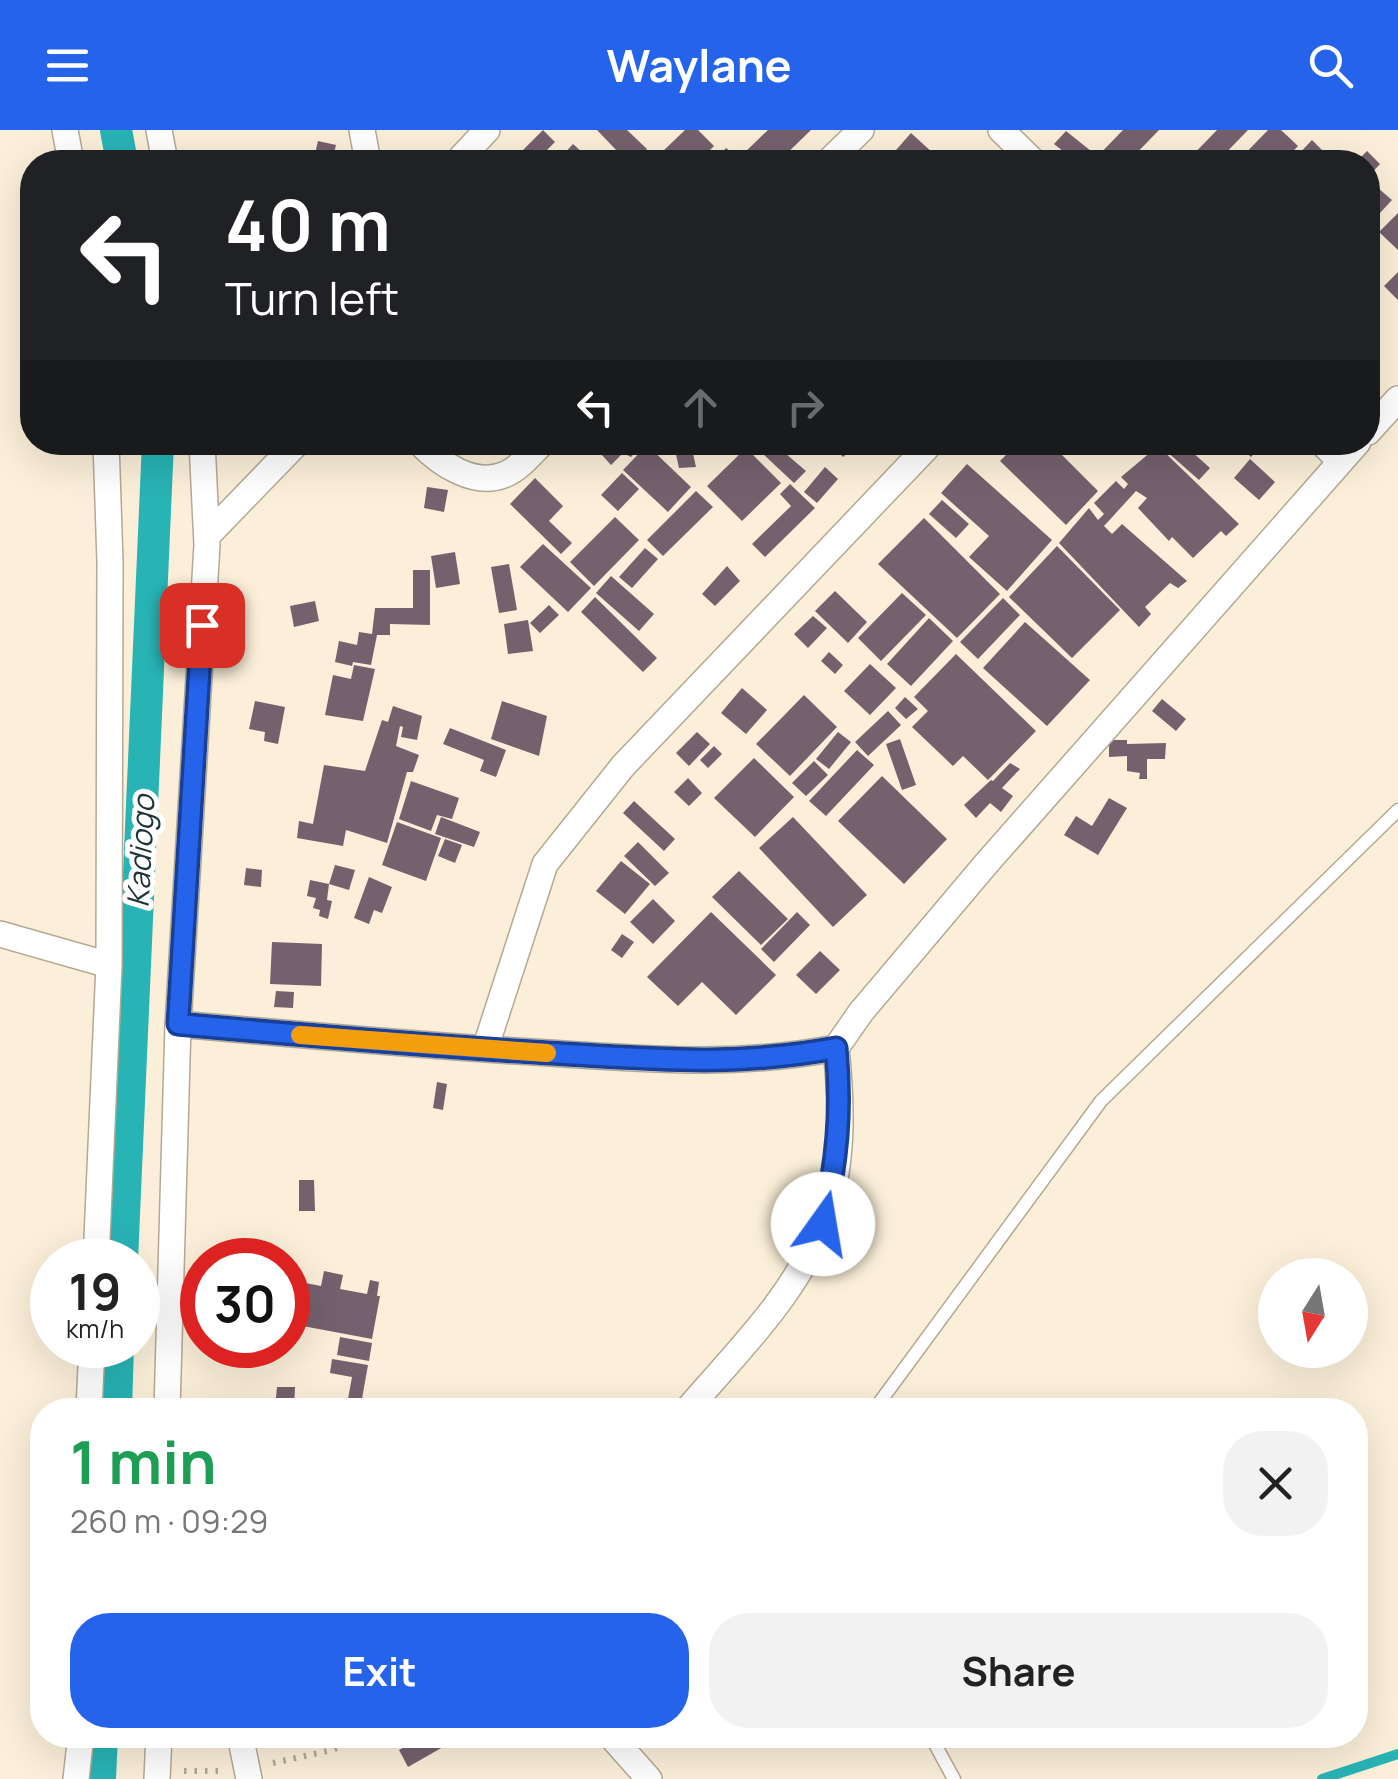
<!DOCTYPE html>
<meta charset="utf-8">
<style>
body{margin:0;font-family:Manrope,sans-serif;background:#f2f2f2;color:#222;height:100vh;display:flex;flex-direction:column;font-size:38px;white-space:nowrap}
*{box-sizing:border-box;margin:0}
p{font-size:32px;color:#767676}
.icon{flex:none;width:55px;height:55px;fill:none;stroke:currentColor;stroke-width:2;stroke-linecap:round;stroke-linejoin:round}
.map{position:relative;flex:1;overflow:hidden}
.sheet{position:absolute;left:30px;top:1268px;width:1338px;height:350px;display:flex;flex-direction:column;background:#fff;border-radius:40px;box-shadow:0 10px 40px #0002}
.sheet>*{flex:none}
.guide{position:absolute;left:20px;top:20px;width:1360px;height:305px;border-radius:40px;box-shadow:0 10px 40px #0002;background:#202124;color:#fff;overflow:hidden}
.needle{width:65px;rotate:191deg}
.controls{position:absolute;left:1258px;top:1128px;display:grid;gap:20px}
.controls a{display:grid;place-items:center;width:110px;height:110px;border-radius:50%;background:#fff;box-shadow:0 10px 40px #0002;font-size:50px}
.speed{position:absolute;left:30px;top:1108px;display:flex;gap:20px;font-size:50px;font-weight:700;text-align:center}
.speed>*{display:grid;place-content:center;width:130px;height:130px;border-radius:50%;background:#fff;box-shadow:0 10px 40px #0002;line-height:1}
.speed small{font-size:25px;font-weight:400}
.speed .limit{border:15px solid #d22;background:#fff;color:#111}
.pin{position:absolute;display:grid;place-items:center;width:85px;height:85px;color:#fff;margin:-42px;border-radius:20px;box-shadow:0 5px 15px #0006}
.me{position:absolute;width:110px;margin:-55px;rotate:13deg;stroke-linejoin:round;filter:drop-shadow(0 0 8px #0008)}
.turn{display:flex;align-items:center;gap:35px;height:210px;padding:0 40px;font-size:45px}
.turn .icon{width:130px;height:130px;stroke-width:2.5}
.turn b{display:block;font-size:70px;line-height:85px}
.lanes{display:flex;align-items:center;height:95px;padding:0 40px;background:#0003;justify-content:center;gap:50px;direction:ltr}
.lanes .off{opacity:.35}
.round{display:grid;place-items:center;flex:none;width:105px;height:105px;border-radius:40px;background:#f2f2f2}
.summary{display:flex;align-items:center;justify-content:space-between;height:170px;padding:0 40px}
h1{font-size:60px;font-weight:700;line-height:75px;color:#1e9e55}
.primary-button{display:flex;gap:20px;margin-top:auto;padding:20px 40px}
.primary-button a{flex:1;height:115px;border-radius:40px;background:#2563eb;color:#fff;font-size:40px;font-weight:700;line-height:115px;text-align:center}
.primary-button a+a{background:#f2f2f2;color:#222}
header{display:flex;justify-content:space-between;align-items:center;height:130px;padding:0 40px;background:#2563eb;color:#fff;font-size:45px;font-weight:700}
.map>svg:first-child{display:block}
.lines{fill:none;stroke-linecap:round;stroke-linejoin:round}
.stream{stroke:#28b3b5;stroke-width:10}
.canal{stroke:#28b3b5;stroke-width:32}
.building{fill:#75616e}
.service-casing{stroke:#b4a994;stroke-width:15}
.minor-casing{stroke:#b4a994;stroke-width:28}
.path{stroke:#b0a796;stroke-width:6;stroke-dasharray:2.5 8;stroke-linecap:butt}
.service{stroke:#fff;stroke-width:12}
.minor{stroke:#fff;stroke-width:25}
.route-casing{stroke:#184099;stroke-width:25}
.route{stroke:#2563eb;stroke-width:18}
.slow{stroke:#f59e0b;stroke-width:18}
.labels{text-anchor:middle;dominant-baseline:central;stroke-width:10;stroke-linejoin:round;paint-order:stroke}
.water-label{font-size:30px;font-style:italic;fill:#1d3334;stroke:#fff}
</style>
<header><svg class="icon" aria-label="menu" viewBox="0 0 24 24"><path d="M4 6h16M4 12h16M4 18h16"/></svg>Waylane<svg class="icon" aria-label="search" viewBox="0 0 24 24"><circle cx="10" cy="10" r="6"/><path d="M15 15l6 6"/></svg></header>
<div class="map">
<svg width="1398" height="1649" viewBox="0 0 1398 1649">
<rect width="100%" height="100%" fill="#fbefd9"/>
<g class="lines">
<path class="stream" d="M1322,1649L1398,1624"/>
<path class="canal" d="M116,0L122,32
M122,1130L158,312
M116,1280L118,1215
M100,1649L102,1605"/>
</g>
<path class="building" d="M543,0L555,12L535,32H511Z
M597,0H627L647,19L636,32H611L619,23Z
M685,0H698L714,16L698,32L690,27L685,32H671L661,23Z
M768,0H811L778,32H713L726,18L739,28Z
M1123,0H1159L1128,32H1092Z
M1217,0H1248L1217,32H1186Z
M1268,0H1281L1298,16L1283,32H1237Z
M1066,1L1091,21L1082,32H1077L1054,14Z
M911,3L933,23L925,32H895L889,28Z
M1312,10L1327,25L1320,32H1291Z
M318,11L336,15L332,32H313Z
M573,14L593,32H566L561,27Z
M1367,21L1380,34L1368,47V32H1356Z
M1378,58L1392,70L1379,84L1368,73Z
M1398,83V120L1379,102Z
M1398,142V170L1384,156Z
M448,312H491L492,317L450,325Z
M612,312H643L631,327L623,323L611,335L601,324Z
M772,312L806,341L794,353L762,323Z
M829,312H850L855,316L843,327Z
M1019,312H1049L1098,361L1066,395L1000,331Z
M1156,312H1181L1210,338L1199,350Z
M1235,312H1264L1251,327Z
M647,315L691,357L668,382L623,340Z
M1158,316L1239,394L1226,406L1221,401L1193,428L1172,407L1169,411L1138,378L1147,368L1136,361L1104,396L1112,404L1122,394L1187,451L1178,458L1170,453L1145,477L1151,484L1139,497L1059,413L1089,378L1098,390L1104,384L1094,373L1116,351L1124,359L1128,354L1121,347Z
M746,318L781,353L742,391L707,356Z
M692,319L696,337L679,338L675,320Z
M1250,329L1275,352L1259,370L1234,348Z
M967,334L1052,410L1007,461L969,427L989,406L941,363Z
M825,337L838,349L817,373L804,362Z
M622,343L639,359L618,381L601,365Z
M535,348L563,376L549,391L572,413L561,424L510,374Z
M790,354L815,378L765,427L752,414L791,376L780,364Z
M427,357L448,360L444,382L424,378Z
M696,361L713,377L663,426L647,410Z
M942,370L969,394L956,408L929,384Z
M615,387L639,410L594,456L570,432Z
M924,388L1000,464L957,508L878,434Z
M543,414L591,458L568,482L520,437Z
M1057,416L1120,480L1072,528L1009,467Z
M645,418L658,429L632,458L619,447Z
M455,422L460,454L436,458L431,426Z
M509,434L517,480L499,483L491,437Z
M727,436L740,451L715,476L702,464Z
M413,440H430V495L390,494V505H377L371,535L353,532L352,536L335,532L339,511L357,515L359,502L372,504L375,478H413Z
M611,446L654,484L639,501L596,463Z
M835,461L867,492L848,513L815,481Z
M902,463L926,485L881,531L858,508Z
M595,467L657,528L643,542L581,482Z
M1003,468L1020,485L978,529L960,512Z
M315,471L319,491L294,497L290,476Z
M549,475L559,485L540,503L530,493Z
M813,486L827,498L808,518L794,504Z
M929,488L953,511L911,556L887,534Z
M528,490L533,521L508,524L504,494Z
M1025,492L1090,550L1047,596L983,538Z
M829,522L843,535L835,544L821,531Z
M956,524L1036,601L988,650L963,626L953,636L912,597L928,581L914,567Z
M870,534L896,558L870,585L844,561Z
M354,535L375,539L363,591L325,585L333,545L351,549Z
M742,558L767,580L746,604L721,583Z
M804,565L837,597L790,646L756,614Z
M905,567L918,579L906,589L895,578Z
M1162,569L1186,589L1176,601L1152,581Z
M255,571L285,577L278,614L264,611L265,602L249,599Z
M502,571L547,586L539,626L491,609Z
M393,576L422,586L417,610L401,607L403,597L400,596L396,616L419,625L413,642H407L387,713L346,700L343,716L297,708L299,691L313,694L324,635L365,641L382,590L388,592Z
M888,581L901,595L868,626L855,612Z
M450,598L506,620L496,647L480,641L484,630L443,614Z
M697,602L710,614L689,636L676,623Z
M838,602L851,612L829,639L816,629Z
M900,609L916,655L902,660L886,614Z
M1109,610H1127V614L1166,613L1165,629H1147V649H1139L1140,643L1127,641V626L1109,627Z
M714,616L722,624L708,638L700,630Z
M857,620L874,635L826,686L809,671Z
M754,628L794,667L755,707L714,668Z
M814,631L828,645L806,666L792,653Z
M1010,633L1020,639L1002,658L1013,666L1001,682L990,673L976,688L964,675L991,650L993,651Z
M882,646L947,709L904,754L838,691Z
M688,648L702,663L689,676L674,662Z
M411,651L459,668L452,689L437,685L431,701L399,689Z
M1109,668L1127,678L1098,725L1064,705L1076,686L1092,696Z
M634,671L675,709L664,721L623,683Z
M441,687L480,702L474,717L435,704Z
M793,687L867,765L833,797L759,718Z
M397,692L441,708L426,751L382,735Z
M445,709L462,715L455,733L438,726Z
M638,712L669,743L655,756L624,726Z
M621,731L650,754L625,784L596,761Z
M335,735L355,740L349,760L329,754L327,770L332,771L328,789L319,786L320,780L313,778L316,768L307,766L310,750L329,754Z
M246,738L262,740L261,757L244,755Z
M739,741L788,789L761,815L712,767Z
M369,747L392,757L382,783L374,780L369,794L354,788Z
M653,769L675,791L653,814L630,792Z
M711,782L776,845L736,885L702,852L678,876L647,847Z
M797,782L810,795L774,832L761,819Z
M622,804L634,812L622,828L611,820Z
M272,812L322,814L321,856L270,854Z
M820,821L840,840L816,864L796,845Z
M276,861L294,862L293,878L274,877Z
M437,952L447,954L443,980L433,978Z
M299,1050H314L315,1081H299Z
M324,1141L343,1145L340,1159L367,1164L370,1150L379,1152L377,1166H380L372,1209L292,1194L300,1152L321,1156Z
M340,1207L372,1213L369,1231L337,1225Z
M332,1229L368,1235L360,1280H346L352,1247L330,1243Z
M277,1257H295L294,1279L275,1278Z
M426,1605H455L457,1609L408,1637L399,1620Z"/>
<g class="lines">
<defs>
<path id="service" d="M874,1280L1101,971L1398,680
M930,1605L954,1649"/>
<path id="minor" d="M65,0L71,32
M159,0L165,32
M362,0L368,32
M1001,0L1034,32
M457,32L487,0
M828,32L861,0
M1368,302L1398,269
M419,312C440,334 475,358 506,344C520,338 531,324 543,312
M1321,312L1340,331
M207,406L298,312
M0,804L109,835
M178,894C302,905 425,916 549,923C649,929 737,937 836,918
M485,919L545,734L623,636L932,312
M96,1130L109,835L110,432L106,312
M89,1280L92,1215
M167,1280L178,894L207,415L202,312
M687,1280C736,1223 796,1165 823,1093C844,1038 842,975 836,918L861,882L986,734L1358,312
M240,1605L249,1649
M610,1605L649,1649
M76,1649L81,1605
M157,1649L159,1605"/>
</defs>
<use href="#service" class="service-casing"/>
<use href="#minor" class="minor-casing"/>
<path class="path" d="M273,1633L332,1620L371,1605
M184,1641H221"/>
<use href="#service" class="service"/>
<use href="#minor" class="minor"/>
</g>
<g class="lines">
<defs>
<path id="route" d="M202,495L178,894C302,905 425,916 549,923C651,929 735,937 836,918C842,981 837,1031 823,1094"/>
</defs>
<use href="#route" class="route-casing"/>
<use href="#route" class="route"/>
<path class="slow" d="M300,905L547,923"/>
</g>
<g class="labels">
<g class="water-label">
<text transform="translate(140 721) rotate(-87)">Kadiogo</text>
</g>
</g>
</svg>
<div class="controls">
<a><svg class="needle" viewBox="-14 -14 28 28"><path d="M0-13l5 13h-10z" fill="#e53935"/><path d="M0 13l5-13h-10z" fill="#767676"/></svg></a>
</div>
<div class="speed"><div>19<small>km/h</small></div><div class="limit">30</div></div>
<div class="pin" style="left:202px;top:495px;background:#d93025"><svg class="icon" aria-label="arrive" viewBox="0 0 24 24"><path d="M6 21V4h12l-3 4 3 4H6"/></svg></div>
<svg class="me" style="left:823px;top:1094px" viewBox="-20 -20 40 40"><circle r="19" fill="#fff"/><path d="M0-13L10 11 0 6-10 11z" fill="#2563eb"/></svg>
<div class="guide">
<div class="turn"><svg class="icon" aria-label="left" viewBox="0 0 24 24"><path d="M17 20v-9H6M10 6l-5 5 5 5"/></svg><div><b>40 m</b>Turn left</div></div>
<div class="lanes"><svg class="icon" aria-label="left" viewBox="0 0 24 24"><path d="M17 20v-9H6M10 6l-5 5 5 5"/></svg><svg class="icon off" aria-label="ahead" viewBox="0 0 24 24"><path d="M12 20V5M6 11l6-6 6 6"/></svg><svg class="icon off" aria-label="right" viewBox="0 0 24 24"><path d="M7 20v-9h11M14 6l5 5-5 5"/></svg></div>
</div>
<section class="sheet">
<div class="summary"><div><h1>1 min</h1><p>260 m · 09:29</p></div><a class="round"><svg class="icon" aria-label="close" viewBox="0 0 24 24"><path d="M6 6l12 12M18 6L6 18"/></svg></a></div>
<div class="primary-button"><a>Exit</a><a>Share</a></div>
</section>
</div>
